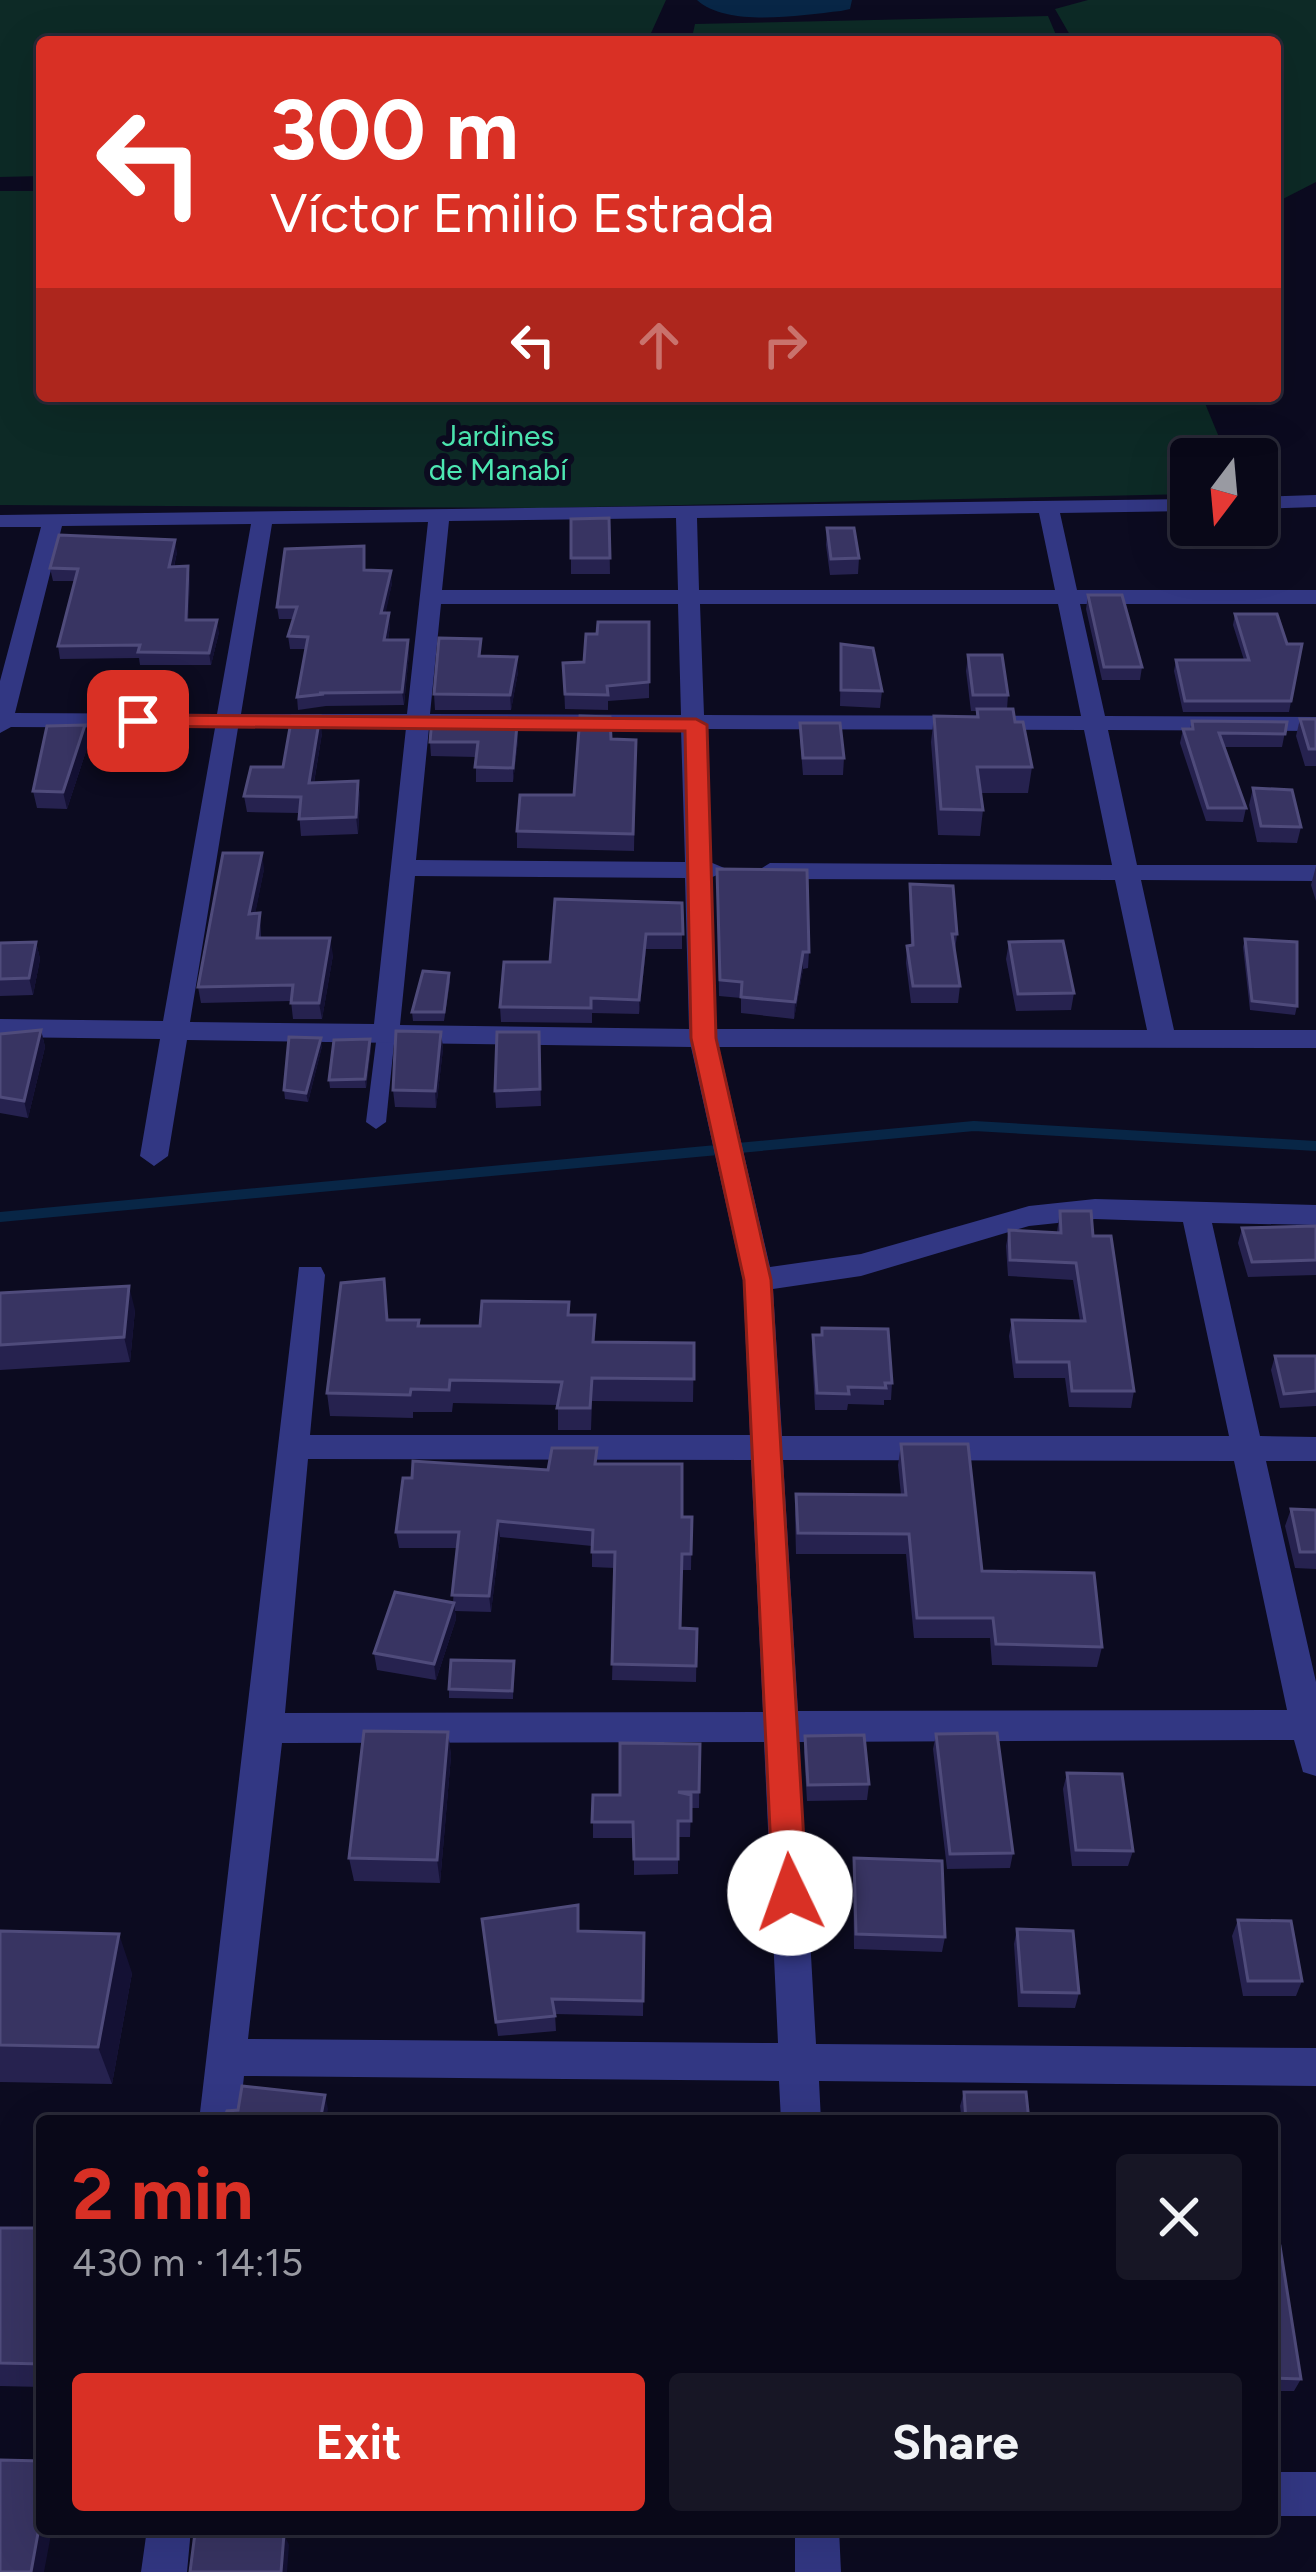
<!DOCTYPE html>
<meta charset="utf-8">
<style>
body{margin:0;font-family:Figtree,sans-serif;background:#171625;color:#f1f3f6;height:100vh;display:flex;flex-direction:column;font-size:45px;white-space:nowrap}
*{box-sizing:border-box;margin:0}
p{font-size:39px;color:#999aa2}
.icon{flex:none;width:66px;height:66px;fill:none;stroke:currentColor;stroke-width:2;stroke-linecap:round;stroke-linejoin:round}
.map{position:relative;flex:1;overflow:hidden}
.details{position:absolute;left:36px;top:2115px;width:1242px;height:420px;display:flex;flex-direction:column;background:#090818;border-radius:12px;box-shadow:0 12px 48px #0002,0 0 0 3px #292937}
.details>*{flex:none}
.guide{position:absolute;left:36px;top:36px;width:1245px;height:366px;border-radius:12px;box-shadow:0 12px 48px #0002,0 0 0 3px #292937;background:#d93025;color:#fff;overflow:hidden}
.needle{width:78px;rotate:196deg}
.fabs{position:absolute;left:1170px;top:438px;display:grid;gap:24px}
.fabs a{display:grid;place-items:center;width:108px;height:108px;border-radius:12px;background:#090818;box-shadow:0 12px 48px #0002,0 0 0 3px #292937;font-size:60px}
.pin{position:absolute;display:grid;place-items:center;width:102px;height:102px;color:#fff;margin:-51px;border-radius:24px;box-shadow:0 6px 18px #0006}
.me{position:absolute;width:132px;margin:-66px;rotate:357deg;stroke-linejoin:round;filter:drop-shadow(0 0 9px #0008)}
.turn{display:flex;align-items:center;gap:42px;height:252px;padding:0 36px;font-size:54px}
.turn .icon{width:156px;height:156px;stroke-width:2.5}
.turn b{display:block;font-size:84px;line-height:102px}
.lanes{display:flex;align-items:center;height:114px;padding:0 36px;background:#0003;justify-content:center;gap:60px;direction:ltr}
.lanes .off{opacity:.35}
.round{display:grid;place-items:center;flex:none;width:126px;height:126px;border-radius:12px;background:#171625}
.summary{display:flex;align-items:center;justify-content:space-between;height:204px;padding:0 36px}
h1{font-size:72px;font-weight:700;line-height:90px;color:#d93025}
.primary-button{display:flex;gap:24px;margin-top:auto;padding:24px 36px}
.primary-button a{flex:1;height:138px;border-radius:12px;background:#d93025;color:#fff;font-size:48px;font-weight:700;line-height:138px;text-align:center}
.primary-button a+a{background:#171625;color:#f1f3f6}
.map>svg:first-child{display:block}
.green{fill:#0d2a26}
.water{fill:#082646}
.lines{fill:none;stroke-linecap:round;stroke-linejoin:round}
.stream{stroke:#082646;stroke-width:10}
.lane{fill:#323783;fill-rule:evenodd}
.street{fill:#323783;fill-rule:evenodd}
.wall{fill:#26224f}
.shaded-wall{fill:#141134}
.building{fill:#383462;stroke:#4f4b7b;stroke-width:3}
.route{fill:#d93025;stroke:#8d1f18;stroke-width:3}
.labels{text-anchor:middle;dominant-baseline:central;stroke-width:12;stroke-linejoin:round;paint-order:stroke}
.far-park-label{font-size:30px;fill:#4de8b2;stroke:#0c0b20}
</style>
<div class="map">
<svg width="1316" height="2572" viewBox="0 0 1316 2572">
<rect width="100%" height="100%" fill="#0c0b20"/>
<path class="green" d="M0,0H666L647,42H42V176L0,177Z
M1088,0H1316V182L1275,203V42H1074L1055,9Z
M1048,16L1059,42H691L695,24Z
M0,191H42V396H1202L1228,459H1191V494L541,508L0,505Z"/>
<path class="water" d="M697,0H852L850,9L841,11C801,15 728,28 697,0Z"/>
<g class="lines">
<path class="stream" d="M0,1217L974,1126L1316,1146"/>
<path class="lane" d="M386,1028L395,1034L386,1122L376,1129L366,1122L377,1034Z"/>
<path class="street" d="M1316,495V507L1257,509V497Z
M1191,499V511L1060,513L1077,590H1316V604H1080L1105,716L1316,717V731L1108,730L1137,865H1316V881L1141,880L1174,1030H1316V1048L719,1047L770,1267L861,1254L1029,1206L1095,1199L1316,1205V1225L1212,1223L1260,1436L1316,1437V1461H1266L1316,1682V1776L1303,1772L1294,1740L799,1742L816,2044L1316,2048V2086L819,2081L821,2121H781L779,2081L244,2076L239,2121H199L299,1267H321L325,1275L310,1435H750L743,1280L691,1047L187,1040L168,1156L154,1166L140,1156L160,1039L0,1037V1019L163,1021L215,728L11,727L0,733V681L41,527H0V515ZM1039,513L1055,590H699L697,518ZM676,518L678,590H442L449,521ZM428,522L407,714H241L272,524ZM251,524L217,714L15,713L62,526ZM441,604H678L681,715L430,714ZM700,604H1058L1081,716L704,715ZM238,728H406L374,1024L190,1022ZM429,728L681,729L685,862L416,860ZM705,729L1084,730L1112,865L770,863L757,871L770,879L1115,880L1147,1030L716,1029L710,878L729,870L710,862ZM415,876L685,878L689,1029L400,1025ZM1095,1219L1183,1222L1229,1436H782L773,1289L861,1276L1029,1226ZM308,1459L751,1460L763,1712L285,1713ZM783,1460L1234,1461L1287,1710L798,1711ZM764,1742L778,2043L248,2039L282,1743Z
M1272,2472H1316V2516H1272Z
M147,2529H191L187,2572H141Z
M795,2529H839L841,2572H795Z"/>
</g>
<path class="wall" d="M609,518L610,574H571V519Z
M827,528L859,558L858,574L830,575L826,545Z
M177,552L174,567L190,578L188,620L219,632L211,665H140L139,658L60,659L58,646L75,581H53L50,568Z
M365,570L392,583L385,613L390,626L388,640H408L409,653L404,705L326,706L298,710L297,697L305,649H290L288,636L293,619H279L277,607Z
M1088,595L1142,667L1140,680H1102L1086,609Z
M1235,614L1287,644H1302L1289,712H1183L1174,671L1176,660H1244L1233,625Z
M649,622V698L608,701V710L565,709L563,663L584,662L597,634Z
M841,644L882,691L880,708L840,706Z
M968,655L1008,695L1007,709L1015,722L1032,767L1028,793H981L983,810L980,836L938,835L931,742L934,716L976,717V711H971L966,671Z
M482,656L518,672L511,710H435L434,694Z
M1300,719H1316V766H1305L1296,736Z
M1192,721L1287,722L1282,747H1224L1246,808L1243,822L1206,821L1180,743L1183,729H1190Z
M800,723L844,758L843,775H803L800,739Z
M506,725L518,740L513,782H476V757L431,756L430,742Z
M322,733L314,783L358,781L360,798L358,834L301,836L299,813L247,812L244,796L283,767Z
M636,740L634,851L517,848V831L574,795Z
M89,742L67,809L37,808L33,791Z
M1253,788L1301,827L1297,843L1257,842L1249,805Z
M1316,866V901L1311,885Z
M264,869L255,913H260L261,938L333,955L322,1019H293L291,1001L201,1003L198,987Z
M910,884L957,934L955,951L960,986L958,1003H911L906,963L907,946L911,945L909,901Z
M717,885L809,952L808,968L803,969L794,1019L741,1013V998L719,996Z
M682,903V949H646L639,1014L592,1013V1023L501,1022L500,1007L550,962Z
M1245,939L1297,1006L1295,1015L1250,1010L1243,947Z
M36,942L40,959L33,995L0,996V943Z
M1009,942L1074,993L1071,1010L1016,1011L1006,959Z
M449,973L450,982L444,1021H413L412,1012Z
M41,1030L45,1047L28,1118L0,1113V1034Z
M441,1032L443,1049L436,1108L395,1107L393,1090Z
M539,1032L541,1106L496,1108L495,1091Z
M322,1046L308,1102L285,1099L284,1090Z
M371,1048L366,1088H330L329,1080Z
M1060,1211L1093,1236L1134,1391L1131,1408L1069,1407L1065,1378H1014L1009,1336L1012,1320L1080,1321L1073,1280L1008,1276L1006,1246L1009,1230L1057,1232Z
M1316,1226V1275L1248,1277L1238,1243L1242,1228Z
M0,1293L135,1310L130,1362L0,1370Z
M570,1315L595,1342L694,1343L693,1402L592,1401L591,1430H558V1405L453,1403L452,1412H413V1418L330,1416L327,1393L388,1320L419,1326H480Z
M813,1335L892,1383L891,1400H884V1405L848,1404L847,1410H815L812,1352Z
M1275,1356H1316V1406L1280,1408L1271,1370Z
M901,1444L982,1571L1102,1647L1097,1667L992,1665L990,1638H914L906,1554H796L795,1515L796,1494L901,1495L898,1465Z
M598,1464L682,1517H692L691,1570H682L681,1628L697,1629L696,1682L612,1680L615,1568L592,1567V1546L500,1537L491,1612L455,1611L456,1619L436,1680L377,1670L374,1653L453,1602L457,1548H399L396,1532L548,1470Z
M1291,1509L1316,1510V1569L1295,1568L1285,1526Z
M514,1661L513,1699L449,1698V1689Z
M448,1732L451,1756L440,1883L354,1881L349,1858Z
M936,1734L1013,1853L1010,1868L947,1869L933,1749Z
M805,1736L869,1784L867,1800L807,1801L804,1752Z
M700,1744L699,1808H691L690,1837H678V1874L634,1875V1838H593V1795H620Z
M1067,1773L1133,1851L1128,1866H1072L1063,1789Z
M854,1858L945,1937L942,1952L854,1949L853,1873Z
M482,1919L579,1931L644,1933L643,2016L555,2014L556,2031L498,2036Z
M1238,1920L1302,1981L1296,1996H1243L1232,1936Z
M1017,1929L1079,1993L1075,2008L1018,2007L1014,1944Z
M0,1931L132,1973L112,2084L0,2082Z
M964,2092L1029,2121H962L960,2106Z
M0,2228H42V2387L0,2386Z
M1272,2246L1301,2379L1294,2391H1272Z"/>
<path class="shaded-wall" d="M175,540L177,552L171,579L169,567Z
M188,566L190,578L188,632L186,620Z
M391,571L392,583L383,626L381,613Z
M389,613L390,626L386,653L384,640Z
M217,620L219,632L211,665L209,653Z
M408,640L409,653L404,705L402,692Z
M517,657L518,672L511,710L510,695Z
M320,716L322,733L311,800L309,783Z
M85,725L89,742L67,809L63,792Z
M517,725L518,740L513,782V768Z
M358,781L360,798L358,834L356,817Z
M262,853L264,869L252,930L249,914Z
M646,934V949L639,1014V1000Z
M330,938L333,955L322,1019L319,1003Z
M36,942L40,959L33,995L29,978Z
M803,952V969L794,1019L795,1002Z
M41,1030L45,1047L28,1118L24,1101Z
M441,1032L443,1049L436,1108L435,1091Z
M321,1038L322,1046L308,1102L306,1093Z
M370,1039L371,1048L366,1088L365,1079Z
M129,1286L135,1310L130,1362L124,1337Z
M498,1521L500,1537L491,1612L489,1596Z
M454,1603L456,1619L436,1680L434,1664Z
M448,1732L451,1756L440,1883L437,1860Z
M119,1934L132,1973L112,2084L98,2047Z
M325,2095L328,2109L326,2121H320Z
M42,2511V2529H52L44,2572H31Z
M284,2534L289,2545L287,2572H281Z"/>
<path class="building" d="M609,518L610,558H571V519Z
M827,528H854L859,558L831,559Z
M59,535L175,540L169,567L188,566L186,620H217L209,653L138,652L140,645L58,646L78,569L50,568Z
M364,546V570L391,571L381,613H389L384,640H408L402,692L319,693L324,694L297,697L308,637L288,636L297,607H277L285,549Z
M1088,595H1122L1142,667H1104Z
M1235,614H1277L1287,644H1302L1291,701H1185L1176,660H1249Z
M598,622H649V682L607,686L608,695L565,694L563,663L584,662L586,634H597Z
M439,638L481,639L479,656L517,657L510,695L434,694Z
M841,644L873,648L882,691L841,690Z
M968,655H1002L1008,695H973Z
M977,709H1013L1015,722H1023L1032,767H977L983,810L941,809L934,716L978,717Z
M292,716H320L309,783L358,781L356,817L299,819L301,797L244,796L251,767H283Z
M580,716L610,717L611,739L636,740L633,834L517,831L520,795H574Z
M432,718H506L504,725H517L513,768L475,767L478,742H430Z
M1300,719H1316V749H1309Z
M1192,721L1287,722L1285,734L1219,733L1246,808H1208L1183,729H1193Z
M800,723H840L844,758H803Z
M85,725L63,792L33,791L47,726Z
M1253,788L1292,790L1301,827L1261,826Z
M223,853H262L249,914L260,913L257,938H330L319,1003H291L293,985L198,987Z
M717,869L807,870L809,952H803L795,1002L741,997L742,982L720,980Z
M910,884L953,886L957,934H952L960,986H913L907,946L913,945Z
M555,899L682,903L683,934H646L639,1000L591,998V1008L500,1007L504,962H550Z
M1245,939L1297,942V1006L1252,1001Z
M1063,941L1074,993L1018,994L1009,942Z
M36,942L29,978L0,979V943Z
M423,971L449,973L444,1012H412Z
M41,1030L24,1101L0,1097V1034Z
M396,1031L441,1032L435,1091L393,1090Z
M497,1032H539L540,1089L495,1091Z
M289,1037L321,1038L306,1093L284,1090Z
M370,1039L365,1079L329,1080L334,1040Z
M1060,1211H1091L1093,1236H1111L1134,1391H1072L1069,1362H1017L1012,1320L1085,1321L1076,1263L1010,1260L1009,1230L1061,1233Z
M1316,1226V1260L1252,1262L1242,1228Z
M384,1279L387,1320H419L418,1326H480L482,1301L569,1302L568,1315H595L593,1342L694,1343V1379L592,1378L590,1408H557L562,1382L450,1380L449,1390L411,1389L410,1395L327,1393L341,1283Z
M129,1286L124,1337L0,1345V1293Z
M822,1328L888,1329L892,1383H885L886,1388L848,1387L849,1394L817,1393L813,1335H822Z
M1275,1356H1316V1391L1284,1394Z
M901,1444H968L982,1571L1094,1573L1102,1647L996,1644L993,1618H917L909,1534L798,1533L796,1494L906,1495Z
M552,1448H597L595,1464H682V1517H692L691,1554H682L680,1628L697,1629L696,1666L612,1664L615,1552H592L593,1530L498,1521L489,1596L452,1595L459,1532H396L403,1478H412L413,1461L548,1470Z
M1291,1509L1316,1510V1552H1300Z
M395,1592L454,1603L434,1664L374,1653Z
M451,1660L514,1661L512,1691L449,1689Z
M364,1731L448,1732L437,1860L349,1858Z
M997,1733L1013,1853L950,1854L936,1734Z
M864,1735L869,1784L808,1785L805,1736Z
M620,1743L700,1744L699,1792H678L691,1795V1821H678V1859H634L633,1822H592L593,1795H620Z
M1067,1773L1122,1774L1133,1851L1076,1850Z
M854,1858L942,1861L945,1937L856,1934Z
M578,1905V1931L644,1933L643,2001L552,1999L555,2016L496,2022L482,1919Z
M1238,1920L1291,1921L1302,1981H1248Z
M1017,1929L1073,1931L1079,1993L1022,1992Z
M0,1931L119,1934L98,2047L0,2045Z
M242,2086L325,2095L320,2121H255L225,2117L227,2111L238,2110Z
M964,2092H1026L1029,2121H966Z
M0,2228H42V2364L0,2363Z
M1272,2246H1280L1301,2379L1272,2378Z
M0,2460L42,2461V2511L31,2572H0Z
M195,2533L284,2534L281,2572H190Z"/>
<path class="route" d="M138,715L696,719L707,725L716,1038L771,1280L807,1893L802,1904L790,1908L778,1904L773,1893L744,1280L691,1038L685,731L130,726V717Z"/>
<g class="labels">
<g class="far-park-label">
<text x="498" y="435">Jardines<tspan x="498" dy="34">de Manabí</tspan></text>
</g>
</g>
</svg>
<div class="fabs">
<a><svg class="needle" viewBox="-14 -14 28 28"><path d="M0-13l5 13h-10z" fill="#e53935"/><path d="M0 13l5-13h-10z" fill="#999aa2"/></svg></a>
</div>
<div class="pin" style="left:138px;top:721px;background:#d93025"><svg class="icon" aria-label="arrive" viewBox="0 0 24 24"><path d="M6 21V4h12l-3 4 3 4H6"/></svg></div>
<svg class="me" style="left:790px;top:1893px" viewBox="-20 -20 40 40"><circle r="19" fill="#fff"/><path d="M0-13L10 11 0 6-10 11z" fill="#d93025"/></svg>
<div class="guide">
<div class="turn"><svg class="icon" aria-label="left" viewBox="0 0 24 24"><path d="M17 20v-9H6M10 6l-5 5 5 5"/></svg><div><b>300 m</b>Víctor Emilio Estrada</div></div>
<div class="lanes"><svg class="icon" aria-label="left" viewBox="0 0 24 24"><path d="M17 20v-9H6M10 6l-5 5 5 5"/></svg><svg class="icon off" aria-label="ahead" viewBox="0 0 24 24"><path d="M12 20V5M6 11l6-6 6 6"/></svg><svg class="icon off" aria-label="right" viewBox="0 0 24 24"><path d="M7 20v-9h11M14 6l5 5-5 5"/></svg></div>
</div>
<section class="details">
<div class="summary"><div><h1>2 min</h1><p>430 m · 14:15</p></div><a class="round"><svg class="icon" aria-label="close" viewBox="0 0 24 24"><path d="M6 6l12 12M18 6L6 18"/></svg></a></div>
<div class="primary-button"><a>Exit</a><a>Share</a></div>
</section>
</div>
